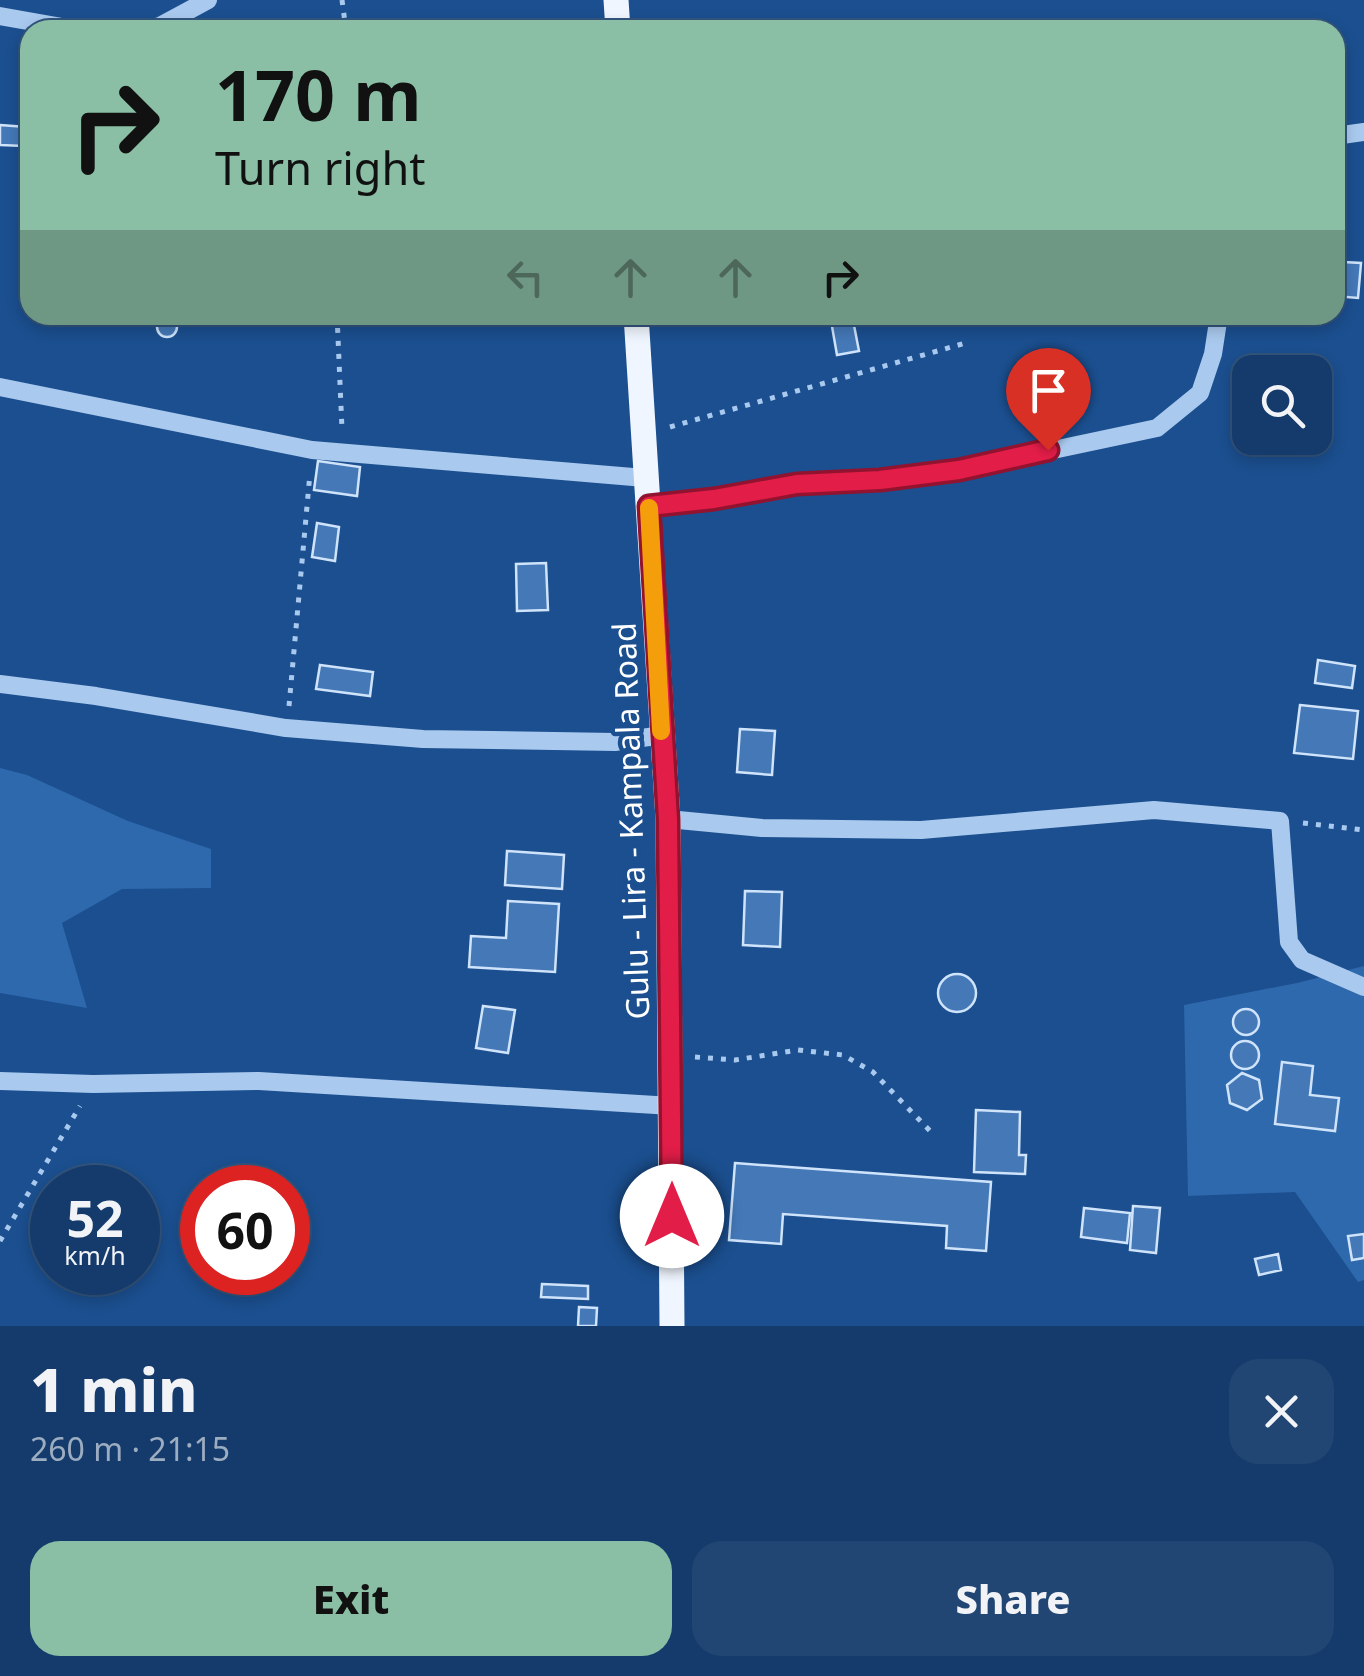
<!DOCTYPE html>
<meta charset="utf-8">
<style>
body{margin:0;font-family:"Noto Sans",sans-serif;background:#214673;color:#f1f3f6;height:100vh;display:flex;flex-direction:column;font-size:38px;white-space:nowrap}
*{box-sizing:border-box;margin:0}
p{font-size:32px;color:#9dadc1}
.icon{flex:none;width:55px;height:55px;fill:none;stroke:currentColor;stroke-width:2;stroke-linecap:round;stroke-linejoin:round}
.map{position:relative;height:1326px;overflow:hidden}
.panel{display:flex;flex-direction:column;background:#143b6b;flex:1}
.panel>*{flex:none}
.hud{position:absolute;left:20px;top:20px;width:1325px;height:305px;border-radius:30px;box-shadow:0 5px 15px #0003,0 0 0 2px #33557e;background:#8abfa5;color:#111;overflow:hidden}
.buttons{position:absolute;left:1232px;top:355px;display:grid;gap:20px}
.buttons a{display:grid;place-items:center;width:100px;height:100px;border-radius:20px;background:#143b6b;box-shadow:0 5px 15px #0003,0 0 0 2px #33557e;font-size:50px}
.speed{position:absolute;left:30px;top:1165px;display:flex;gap:20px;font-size:50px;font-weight:700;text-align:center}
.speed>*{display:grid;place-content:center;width:130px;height:130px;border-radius:50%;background:#143b6b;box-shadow:0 5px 15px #0003,0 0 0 2px #33557e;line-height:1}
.speed small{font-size:25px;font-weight:400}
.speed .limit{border:15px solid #d22;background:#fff;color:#111}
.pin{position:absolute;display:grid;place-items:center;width:85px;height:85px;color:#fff;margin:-102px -42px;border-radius:50% 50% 50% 0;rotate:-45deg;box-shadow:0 0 10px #0007}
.pin .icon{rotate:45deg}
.me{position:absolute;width:110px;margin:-55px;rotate:0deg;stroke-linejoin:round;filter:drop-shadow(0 0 8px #0008)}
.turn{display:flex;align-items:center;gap:35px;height:210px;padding:0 30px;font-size:45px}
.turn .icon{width:130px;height:130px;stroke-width:2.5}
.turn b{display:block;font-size:70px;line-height:85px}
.lanes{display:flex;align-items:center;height:95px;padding:0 30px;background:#0003;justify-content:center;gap:50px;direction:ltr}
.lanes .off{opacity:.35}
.round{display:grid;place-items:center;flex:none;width:105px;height:105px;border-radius:30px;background:#214673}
.summary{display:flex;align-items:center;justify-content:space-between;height:170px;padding:0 30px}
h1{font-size:60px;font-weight:800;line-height:75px}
.action{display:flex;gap:20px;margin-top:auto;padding:20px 30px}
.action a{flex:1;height:115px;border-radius:30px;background:#8abfa5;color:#111;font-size:40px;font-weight:800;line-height:115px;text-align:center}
.action a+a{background:#214673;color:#f1f3f6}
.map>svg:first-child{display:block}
.green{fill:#2e69ad}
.building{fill:#4478b7;stroke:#cfe3fa;stroke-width:2.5}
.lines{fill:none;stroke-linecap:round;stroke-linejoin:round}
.path{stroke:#a9c9ee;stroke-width:5;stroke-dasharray:5 8;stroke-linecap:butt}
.minor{stroke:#a9c9ee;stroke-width:18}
.major{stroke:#f0f6ff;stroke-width:25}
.route-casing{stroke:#92132f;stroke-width:25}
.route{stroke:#e11d48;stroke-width:18}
.slow{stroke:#f59e0b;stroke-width:18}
.labels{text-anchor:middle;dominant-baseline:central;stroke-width:9;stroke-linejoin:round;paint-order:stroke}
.street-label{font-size:32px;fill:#fff;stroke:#1b4f8f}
</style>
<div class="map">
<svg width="1364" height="1326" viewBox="0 0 1364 1326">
<rect width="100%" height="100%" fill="#1b4f8f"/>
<path class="green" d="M0,768L27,775L128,821L211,849V888L122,889L62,923L87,1008L0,993Z
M1364,966V1280L1358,1282L1295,1192L1188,1196L1184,1005L1297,983Z"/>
<path class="building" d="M0,125L26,127L24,146L0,145Z
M28,145H30V218L20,217Z
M1335,247L1345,248L1344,262L1361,263L1358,298L1335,296Z
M830,315H852L859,351L837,355Z
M157 327a10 10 0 1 1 20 0a10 10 0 1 1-20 0Z
M318,461L360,467L357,496L314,490Z
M317,523L339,527L335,561L312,557Z
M546,563L548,610L517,611L516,564Z
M1318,660L1355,666L1352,688L1315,683Z
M320,665L373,672L370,696L316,689Z
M1300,705L1358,711L1353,759L1294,753Z
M740,729L775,731L772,775L737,772Z
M507,851L564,855L562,889L505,885Z
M745,891L782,892L780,947L743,945Z
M508,901L559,904L555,972L469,967L471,936L506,938Z
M938 993a19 19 0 1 1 38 0a19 19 0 1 1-38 0Z
M483,1006L515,1010L508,1053L476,1048Z
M1233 1022a13 13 0 1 1 26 0a13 13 0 1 1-26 0Z
M1231 1055a14 14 0 1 1 28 0a14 14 0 1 1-28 0Z
M1282,1062L1313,1066L1310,1095L1339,1098L1335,1131L1275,1124Z
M1242,1073L1259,1080L1262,1099L1247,1110L1230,1103L1227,1085Z
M976,1110L1020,1112L1019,1155H1026L1025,1174L974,1172Z
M735,1163L991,1182L986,1251L946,1248L947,1226L783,1214L781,1244L729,1240Z
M1133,1206L1160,1208L1156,1253L1130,1250Z
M1084,1208L1130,1213L1127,1243L1081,1237Z
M1364,1234V1258L1352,1260L1348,1236Z
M1278,1254L1281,1270L1259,1275L1255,1259Z
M542,1284L588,1286V1299L541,1297Z
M579,1307L597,1308L596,1326H578Z"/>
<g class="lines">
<path class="path" d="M342,0L346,30
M337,315L342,429
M670,427L969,342
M289,706L310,473
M1303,823L1364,830
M695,1057L735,1060L798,1050L843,1055L873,1072L933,1134
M0,1241L80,1106"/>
<path class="minor" d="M0,16L79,30
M140,30L160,26L208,0
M1335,136L1364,132
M0,387L312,450L645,478
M649,506L713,499L797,484L880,480L959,470L1157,428L1200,393L1213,354L1219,315
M0,684L96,696L286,728L423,739L615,742L662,735
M668,819L762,828L921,830L1154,810L1280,821L1289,942L1302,960L1364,987
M0,1081L93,1084L259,1081L672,1106"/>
<path class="major" d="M616,0L618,30
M636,315L668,819L672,1326"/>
</g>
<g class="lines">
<defs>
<path id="route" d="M672,1216L668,819L649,506L714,499L797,484L880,480L959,470L1048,450"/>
</defs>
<use href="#route" class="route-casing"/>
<use href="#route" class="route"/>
<path class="slow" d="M649,508L661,731"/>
</g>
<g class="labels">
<g class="street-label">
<text transform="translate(630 821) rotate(-92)">Gulu - Lira - Kampala Road</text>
</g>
</g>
</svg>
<div class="buttons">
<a><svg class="icon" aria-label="search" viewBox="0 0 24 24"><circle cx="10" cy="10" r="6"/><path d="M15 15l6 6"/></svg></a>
</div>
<div class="speed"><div>52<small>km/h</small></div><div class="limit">60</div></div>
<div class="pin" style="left:1048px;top:450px;background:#d93025"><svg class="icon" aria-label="arrive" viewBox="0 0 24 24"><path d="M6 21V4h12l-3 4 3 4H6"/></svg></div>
<svg class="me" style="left:672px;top:1216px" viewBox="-20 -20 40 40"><circle r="19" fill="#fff"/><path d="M0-13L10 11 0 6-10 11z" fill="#e11d48"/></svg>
<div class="hud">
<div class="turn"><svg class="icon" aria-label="right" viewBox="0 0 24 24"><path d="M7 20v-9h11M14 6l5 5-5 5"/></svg><div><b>170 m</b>Turn right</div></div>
<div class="lanes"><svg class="icon off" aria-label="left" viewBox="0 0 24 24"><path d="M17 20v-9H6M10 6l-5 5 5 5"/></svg><svg class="icon off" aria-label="ahead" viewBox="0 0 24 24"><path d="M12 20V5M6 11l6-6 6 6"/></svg><svg class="icon off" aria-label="ahead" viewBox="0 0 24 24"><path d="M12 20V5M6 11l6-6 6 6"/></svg><svg class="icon" aria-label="right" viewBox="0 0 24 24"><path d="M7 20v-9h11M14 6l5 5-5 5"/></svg></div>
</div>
</div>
<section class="panel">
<div class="summary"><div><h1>1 min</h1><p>260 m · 21:15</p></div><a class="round"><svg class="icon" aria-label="close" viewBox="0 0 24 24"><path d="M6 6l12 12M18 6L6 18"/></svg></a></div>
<div class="action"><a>Exit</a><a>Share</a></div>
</section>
